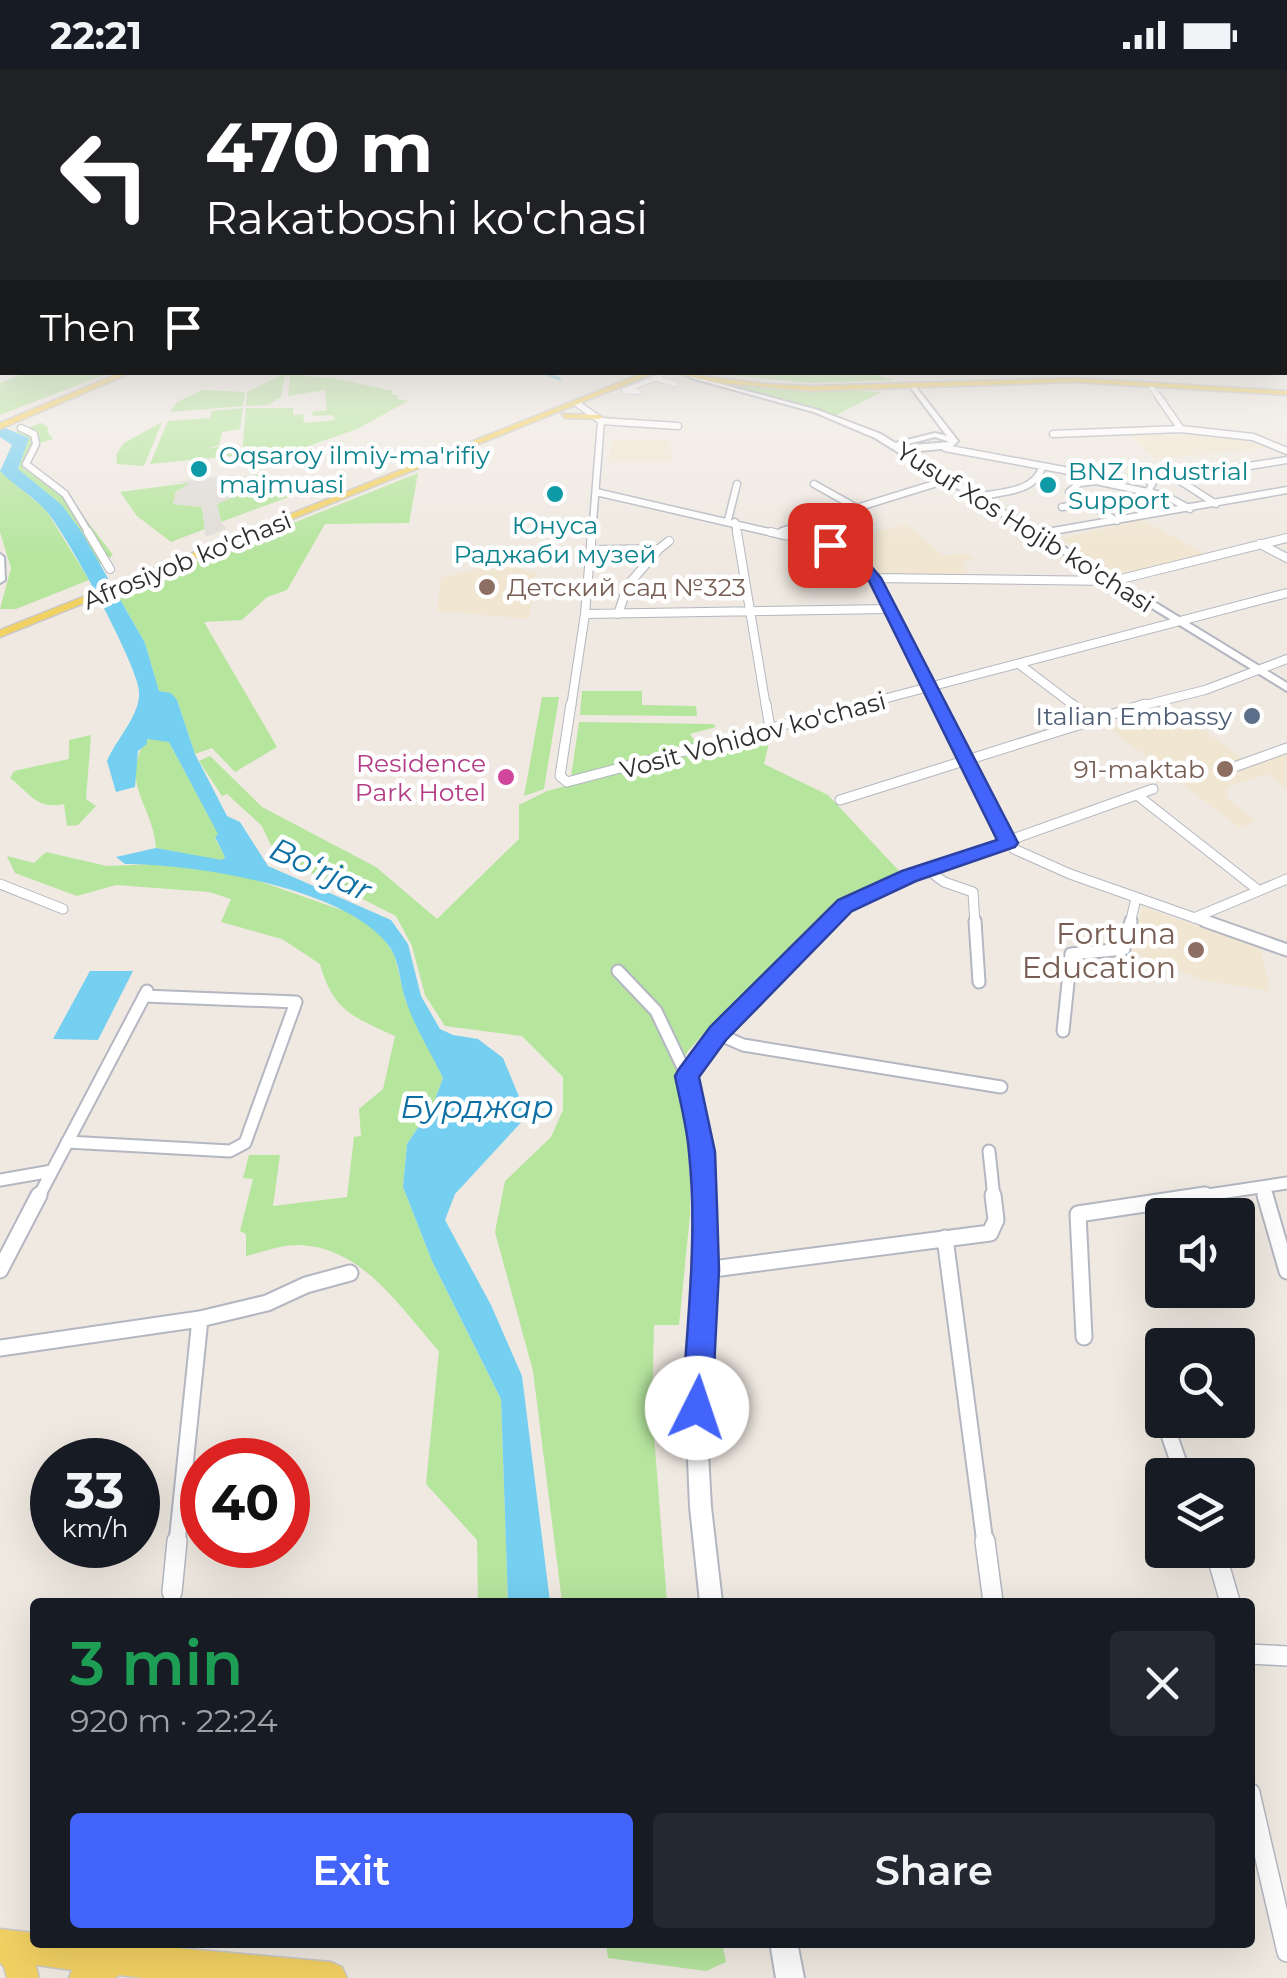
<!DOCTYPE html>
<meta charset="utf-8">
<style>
body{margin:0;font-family:Montserrat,sans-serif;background:#242831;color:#f1f3f6;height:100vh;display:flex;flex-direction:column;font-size:38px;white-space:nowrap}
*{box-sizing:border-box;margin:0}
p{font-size:32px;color:#9ea1a6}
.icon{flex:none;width:55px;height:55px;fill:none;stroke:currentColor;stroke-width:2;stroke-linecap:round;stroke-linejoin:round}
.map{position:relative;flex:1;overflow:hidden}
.sheet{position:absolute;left:30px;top:1528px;width:1225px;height:350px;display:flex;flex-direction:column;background:#171b24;border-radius:10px;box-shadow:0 10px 40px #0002}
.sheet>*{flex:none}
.top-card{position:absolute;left:0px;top:0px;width:1288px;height:305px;box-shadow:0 10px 40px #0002;background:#202124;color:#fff;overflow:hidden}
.controls{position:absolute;left:1145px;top:1128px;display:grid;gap:20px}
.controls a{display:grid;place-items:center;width:110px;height:110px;border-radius:10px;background:#171b24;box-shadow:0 10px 40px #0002;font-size:50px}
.speed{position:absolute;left:30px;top:1368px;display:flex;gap:20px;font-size:50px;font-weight:700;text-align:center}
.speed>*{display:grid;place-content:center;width:130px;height:130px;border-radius:50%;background:#171b24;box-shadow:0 10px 40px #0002;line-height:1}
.speed small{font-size:25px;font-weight:400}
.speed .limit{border:15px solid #d22;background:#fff;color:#111}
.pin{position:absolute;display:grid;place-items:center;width:85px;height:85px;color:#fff;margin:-42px;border-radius:20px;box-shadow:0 5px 15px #0006}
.me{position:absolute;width:110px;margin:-55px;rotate:4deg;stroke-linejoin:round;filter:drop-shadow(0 0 8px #0008)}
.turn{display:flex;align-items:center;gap:35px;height:210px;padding:0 40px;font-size:45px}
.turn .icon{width:130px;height:130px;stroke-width:2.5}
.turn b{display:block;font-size:70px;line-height:85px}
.then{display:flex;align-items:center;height:95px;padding:0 40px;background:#0003;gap:20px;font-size:38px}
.round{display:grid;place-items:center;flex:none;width:105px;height:105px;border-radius:10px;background:#242831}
.summary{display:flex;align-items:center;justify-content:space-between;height:170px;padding:0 40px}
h1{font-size:60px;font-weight:600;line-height:75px;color:#1e9e55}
.primary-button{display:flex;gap:20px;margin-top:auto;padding:20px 40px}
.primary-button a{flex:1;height:115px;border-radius:10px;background:#4264fb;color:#fff;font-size:40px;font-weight:600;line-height:115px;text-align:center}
.primary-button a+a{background:#242831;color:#f1f3f6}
.status{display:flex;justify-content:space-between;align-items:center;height:70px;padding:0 50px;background:#171b24;direction:ltr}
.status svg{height:28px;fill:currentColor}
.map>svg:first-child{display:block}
.education{fill:#f0e6d1}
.green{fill:#b6e59e}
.plaza{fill:#dfdcd8}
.water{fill:#75cff0}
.pier{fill:#efe9e1}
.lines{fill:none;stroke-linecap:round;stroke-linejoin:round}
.stream{stroke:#75cff0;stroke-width:2.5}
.street-far6-casing{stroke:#b4b7c1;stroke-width:6}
.street-far5-casing{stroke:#b4b7c1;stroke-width:9}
.street-far4-casing{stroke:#b4b7c1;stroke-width:10}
.street-far3-casing{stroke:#b4b7c1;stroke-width:11}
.street-far2-casing{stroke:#b4b7c1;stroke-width:15}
.street-far1-casing{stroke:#b4b7c1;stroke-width:19}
.street-casing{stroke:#b4b7c1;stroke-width:22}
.secondary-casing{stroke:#b4b7c1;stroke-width:4}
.primary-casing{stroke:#c9c9c9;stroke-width:3}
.street-far6{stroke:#fff;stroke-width:5}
.street-far5{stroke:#fff;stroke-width:6}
.street-far4{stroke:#fff;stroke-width:8}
.street-far3{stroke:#fff;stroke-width:9}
.street-far2{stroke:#fff;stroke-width:11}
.street-far1{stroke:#fff;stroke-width:15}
.street{stroke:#fff;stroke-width:19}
.secondary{fill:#fff;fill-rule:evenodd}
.primary{fill:#f2d163;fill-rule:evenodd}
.route{fill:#4264fb;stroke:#2b41a3;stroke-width:2.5}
.culture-dot{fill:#0f9aa8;stroke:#fff;stroke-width:4}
.education-dot{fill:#8d6e63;stroke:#fff;stroke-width:4}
.service-dot{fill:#5c6f8a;stroke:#fff;stroke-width:4}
.hotel-dot{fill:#d1479c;stroke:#fff;stroke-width:4}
.labels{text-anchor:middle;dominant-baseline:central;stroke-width:9;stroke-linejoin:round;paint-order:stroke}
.far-culture-label{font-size:25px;fill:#0d838f;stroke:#fff;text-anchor:start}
.far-street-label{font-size:25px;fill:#2e2e2e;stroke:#fff}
.far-education-label{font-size:25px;fill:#785e54;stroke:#fff;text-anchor:start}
.far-service-label{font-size:25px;fill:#4e5e75;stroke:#fff;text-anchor:end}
.far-hotel-label{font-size:25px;fill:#b23c85;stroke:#fff;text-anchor:end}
.education-label{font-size:30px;fill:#785e54;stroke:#fff;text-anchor:end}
.water-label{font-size:32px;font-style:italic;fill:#0d6fa3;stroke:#fff}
</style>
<div class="status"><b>22:21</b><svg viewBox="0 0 49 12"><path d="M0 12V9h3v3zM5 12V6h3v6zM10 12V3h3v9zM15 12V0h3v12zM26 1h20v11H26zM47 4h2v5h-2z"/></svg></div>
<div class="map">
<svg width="1287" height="1908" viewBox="0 0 1287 1908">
<rect width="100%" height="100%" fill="#efe9e1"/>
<path class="education" d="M1180,361L1248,369L1267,378L1155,389L1127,363Z
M612,370H669L673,392H609Z
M1141,449L1205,484L1123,507L1059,469Z
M906,454L943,485L969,484L974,490L963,492L969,506L878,503L859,479L832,473Z
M501,493L536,503L529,549L437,541L441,508Z
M1172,637L1251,695L1287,682V719L1267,704L1230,716L1226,721L1227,728L1256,751L1240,758L1110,659Z
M1142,837L1260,878L1270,921L1203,910L1132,882Z"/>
<path class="green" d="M864,302L895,310L810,313L712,303Z
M26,303H109L0,345V313Z
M285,303H306L301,307C333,304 362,316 394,321L391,324L399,326L396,329L408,331L357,359L258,394L254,386L242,384L246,338H293V345L303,344L304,353L335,350L333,345L313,346L312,342L327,340L325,320L288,326L290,306L285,307L281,327L268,335L246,336L247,322Z
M728,315L881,322L837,345Z
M202,320L245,322L243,336L170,342L177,332Z
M243,338L240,359L222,362L219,375L206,379L234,374L232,386L150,394L168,351L210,348L212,341Z
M162,352L144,396L117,394L116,385L124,373Z
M42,353L49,358L47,361L53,369L32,375L23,398L73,432L113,485L99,495L62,435L18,400L26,366L15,362Z
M0,401L46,440L89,510L16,539H0L11,498L0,462Z
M418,403L409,453L325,454L287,520L267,527L242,550L204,552L277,677L235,702L212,678L195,684L177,630L159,621L145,573L119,527L185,502L181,498Z
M257,405L297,424L221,452L217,434L239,422L238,416L227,412L235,417V422L217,432L215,425L220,420L214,417L213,411Z
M195,412L177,421L173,434L202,437L205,459L171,472L137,446L120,422Z
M582,621H642V635L696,636L697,646L580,645Z
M542,627H559L544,719L524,726Z
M579,652L713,654L716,657L690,664L697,674L571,707Z
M763,664L770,669L764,694L828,725L901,803L841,831L706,961L688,981L674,1006L690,1079V1145L679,1255H654L652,1340L667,1532H562L533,1301L495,1162L505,1111L551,1067L563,1040V1007L522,966L445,956L425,925L412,876L396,846L275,784L262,756L227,724L222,726L199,691L210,686L262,737L376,797L437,849L519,769V735L547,721Z
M91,665L86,729L96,736L78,755L67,756L64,734C36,740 30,723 10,708L14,701L69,689V670Z
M147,668L169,672L219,765L215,768L225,787L222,791L156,778C153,734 118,714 147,668Z
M46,782L107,796L156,794L239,804L347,842L378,861L394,884L406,932L443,1008L433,1035L407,1074L403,1117L432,1191L501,1329L508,1532H478L477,1470L426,1414L439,1281C400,1238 364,1178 300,1175C283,1174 263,1182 246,1186V1164L240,1161L253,1109L243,1108L249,1085H280L273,1136L347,1127L354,1067L361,1066L359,1039L383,1019L395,966C353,947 333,941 320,894L282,869L221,852L231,829L209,822L116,815L77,826L15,803L7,786L34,793Z
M606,1873H722L726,1892L706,1901L608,1888Z"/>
<path class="plaza" d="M238,404L221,409L236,414L241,424L217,434L221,452L227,458L206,467L202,437L174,434L175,423L190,413H170Z"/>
<path class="water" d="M0,356L29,368L18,399L62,435L81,461L145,573L159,621L171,623L177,630L195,684L227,746L240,752L268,796L391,850L408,874L421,926L440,959L453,965L478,969L503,988L527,1046L455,1124L445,1150L491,1235L522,1306L550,1532H508L501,1329L432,1191L403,1117L407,1074L433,1035L443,1008C431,983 415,958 406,931C400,915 400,894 391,879C351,818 194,794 125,794L116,787L156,778L222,790L225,787L215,767L218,764L169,672L147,669V674L138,681L135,717L116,722L107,691C116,669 141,645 139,621C138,596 66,463 47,442C34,426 14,416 0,401L12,375L0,367Z
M90,901H133L98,970L53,969Z"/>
<path class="pier" d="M557,1881L603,1887L608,1908H565Z"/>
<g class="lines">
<path class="stream" d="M541,302L560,309"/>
<defs>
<path id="street-far6" d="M654,308L676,314
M1150,315L1160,329
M631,318L661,306
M634,318L638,322L624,321Z"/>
<path id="street-far5" d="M1158,326L1181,359L1253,367L1287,381
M578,334L601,351L592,465
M601,351L678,356
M21,358L34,364L36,374L26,394L65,424L90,465
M1053,364L1181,359
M945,378L1091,405L1096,411L1166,426L1190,439
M1198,404L1287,390
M1096,411L1080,413L1069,422L1117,451
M814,414L857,438
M596,422L782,465
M1148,422L1160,398L1216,434
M976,427C999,422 1035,423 1042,397
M1062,437L1086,435
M728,450L737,414
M735,452L737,465
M782,461L947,410
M1036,464L1287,420"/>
<path id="street-far4" d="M88,462L110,499
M737,462L766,637
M771,462C798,469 831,471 854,486C882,504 923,604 941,637
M1036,464L1045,462
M1260,474L1287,488
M591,480L659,479L669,471
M874,508L1113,511L1287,468
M585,544L888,539
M618,544L628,515L659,479
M1019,594L1076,637
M571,637L585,544L592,462
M853,637L1287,523
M1137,637L1205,620L1287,589"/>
<path id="street-far3" d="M571,634L560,706L567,712L863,634
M766,634L770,659
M939,634L1014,779L1070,804L1212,854
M1072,634L1093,650
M1237,696L1287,678
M1137,725L1258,820
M840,730L1145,634
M928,800L944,812L973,822L975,854
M0,814L63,839
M1194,848L1287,809
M827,854L853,830L909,806L1153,719
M1130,854L1136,828"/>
<path id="street-far2" d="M975,851L979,912
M1205,851L1287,880
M618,901L656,941L687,1006
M1063,961L1071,884L1124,879L1131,851
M718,964L743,975L1001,1017
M687,1006L718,964L829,851
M67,1072L230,1081L245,1073L296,932L144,926
M989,1081L994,1128
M0,1110L52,1101
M1263,1118L1266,1128
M38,1128L147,921
M1188,1128L1287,1113"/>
<path id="street-far1" d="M1265,1125L1287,1201
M945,1168L985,1473
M0,1200L39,1125
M705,1200L990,1163L996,1150L993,1125
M1084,1267L1078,1144L1205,1125
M0,1278L200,1249L267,1233L306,1215L350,1203
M1159,1334L1162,1345
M1164,1350L1183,1405
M177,1473L200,1249"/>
<path id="street" d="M985,1471L993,1532
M1215,1480L1230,1532
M172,1522L177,1471
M1250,1584L1287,1586
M1250,1723L1262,1775L1250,1773
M1262,1775L1287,1882"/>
<path id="secondary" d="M691,306L818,340L881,364L895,373L935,363L947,366L911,318L916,317L958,371L951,378L909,382L1287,613V621L875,368L814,342L691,308ZM935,367L950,372L900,376Z
M0,484L4,487L5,510L0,513Z
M687,1000L693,1001L695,1006L704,1050L711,1134L707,1365L711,1437L722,1532H700L690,1437L687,1365L694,1134L687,1050L679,1006L681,1001Z
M770,1872H797L804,1908H776Z"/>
<path id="primary" d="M1285,244H1287V249H1285Z
M122,302H133L0,359V353Z
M646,302H657L0,567V560Z
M670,302L765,314L811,316L1074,308L1287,321V325L1074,312L811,321L719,313Z
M562,344L599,345L603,347L599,349L565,348Z
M0,1859L35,1863V1872H112L331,1892L342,1897L347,1908H143L119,1905L115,1908H69L72,1900L36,1895L39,1908H7L4,1897L0,1893Z"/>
</defs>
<use href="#street-far6" class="street-far6-casing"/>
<use href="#street-far5" class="street-far5-casing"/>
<use href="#street-far4" class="street-far4-casing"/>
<use href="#street-far3" class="street-far3-casing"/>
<use href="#street-far2" class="street-far2-casing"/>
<use href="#street-far1" class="street-far1-casing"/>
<use href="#street" class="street-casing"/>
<use href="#secondary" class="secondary-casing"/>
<use href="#primary" class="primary-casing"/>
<use href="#street-far6" class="street-far6"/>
<use href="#street-far5" class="street-far5"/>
<use href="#street-far4" class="street-far4"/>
<use href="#street-far3" class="street-far3"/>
<use href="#street-far2" class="street-far2"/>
<use href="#street-far1" class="street-far1"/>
<use href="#street" class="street"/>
<use href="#secondary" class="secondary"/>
<use href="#primary" class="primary"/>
</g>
<linearGradient id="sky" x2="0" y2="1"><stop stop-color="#7abfeb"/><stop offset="0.45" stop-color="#f8f5f2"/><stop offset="1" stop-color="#f8f5f2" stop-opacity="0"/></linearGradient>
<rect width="1287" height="487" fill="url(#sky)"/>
<path class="route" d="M825,472L859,482L881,508L1018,773L1015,777L916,811L852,841L726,970L699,1007L715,1082L717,1137L719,1200L712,1338L707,1349L697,1354L686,1349L682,1338C687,1254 698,1167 689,1082C687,1057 680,1031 675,1006L679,999L710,957L838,830L902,801L997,770L868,509L849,488L825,478Z"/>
<g class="culture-dot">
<circle cx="199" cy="399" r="10"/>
<circle cx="1048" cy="415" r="10"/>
<circle cx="555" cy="424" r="10"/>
</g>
<g class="education-dot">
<circle cx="487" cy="517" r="10"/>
<circle cx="1225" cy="699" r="10"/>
<circle cx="1196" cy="880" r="10"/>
</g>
<circle class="service-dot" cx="1252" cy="646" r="10"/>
<circle class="hotel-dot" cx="506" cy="707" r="10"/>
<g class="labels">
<g class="far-culture-label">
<text x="219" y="385">Oqsaroy ilmiy-ma'rifiy<tspan x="219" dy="29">majmuasi</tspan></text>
<text x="1068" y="401">BNZ Industrial<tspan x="1068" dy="29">Support</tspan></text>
<text x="555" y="455" text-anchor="middle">Юнуса<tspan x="555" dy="29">Раджаби музей</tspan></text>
</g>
<g class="far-street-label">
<text transform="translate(1025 457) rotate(32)">Yusuf Xos Hojib ko'chasi</text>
<text transform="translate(187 490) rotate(-22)">Afrosiyob ko'chasi</text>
<text transform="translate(753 665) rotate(-15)">Vosit Vohidov ko'chasi</text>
</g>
<g class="far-education-label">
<text x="507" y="517">Детский сад №323</text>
<text x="1205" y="699" text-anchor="end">91-maktab</text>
</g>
<g class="far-service-label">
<text x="1232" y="646">Italian Embassy</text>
</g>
<g class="far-hotel-label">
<text x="486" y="693">Residence<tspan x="486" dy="29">Park Hotel</tspan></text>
</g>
<g class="education-label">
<text x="1176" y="863">Fortuna<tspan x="1176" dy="34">Education</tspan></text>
</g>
<g class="water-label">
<text transform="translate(321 799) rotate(25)">Bo‘rjar</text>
<text x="477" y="1036">Бурджар</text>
</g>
</g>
</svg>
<div class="controls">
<a><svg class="icon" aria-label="sound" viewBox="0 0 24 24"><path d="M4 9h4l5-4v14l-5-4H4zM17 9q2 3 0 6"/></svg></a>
<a><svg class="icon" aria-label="search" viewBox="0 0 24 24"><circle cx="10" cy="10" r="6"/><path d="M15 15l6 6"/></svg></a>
<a><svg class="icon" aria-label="layers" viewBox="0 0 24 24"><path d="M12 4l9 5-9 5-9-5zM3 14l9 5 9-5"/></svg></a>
</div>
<div class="speed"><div>33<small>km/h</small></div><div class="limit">40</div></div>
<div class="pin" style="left:830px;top:475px;background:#d93025"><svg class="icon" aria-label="arrive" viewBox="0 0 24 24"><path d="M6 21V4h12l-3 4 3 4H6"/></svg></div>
<svg class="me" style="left:697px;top:1338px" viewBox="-20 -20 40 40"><circle r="19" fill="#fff"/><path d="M0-13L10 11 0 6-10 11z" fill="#4264fb"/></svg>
<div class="top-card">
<div class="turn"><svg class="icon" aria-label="left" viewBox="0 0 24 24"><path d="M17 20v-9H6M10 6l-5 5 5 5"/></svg><div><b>470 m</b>Rakatboshi ko'chasi</div></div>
<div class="then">Then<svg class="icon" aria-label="arrive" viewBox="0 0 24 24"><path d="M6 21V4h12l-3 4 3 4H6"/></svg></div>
</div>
<section class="sheet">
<div class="summary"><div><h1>3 min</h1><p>920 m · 22:24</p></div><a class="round"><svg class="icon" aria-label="close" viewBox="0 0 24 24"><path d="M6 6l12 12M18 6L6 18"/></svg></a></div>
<div class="primary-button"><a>Exit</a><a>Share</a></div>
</section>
</div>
